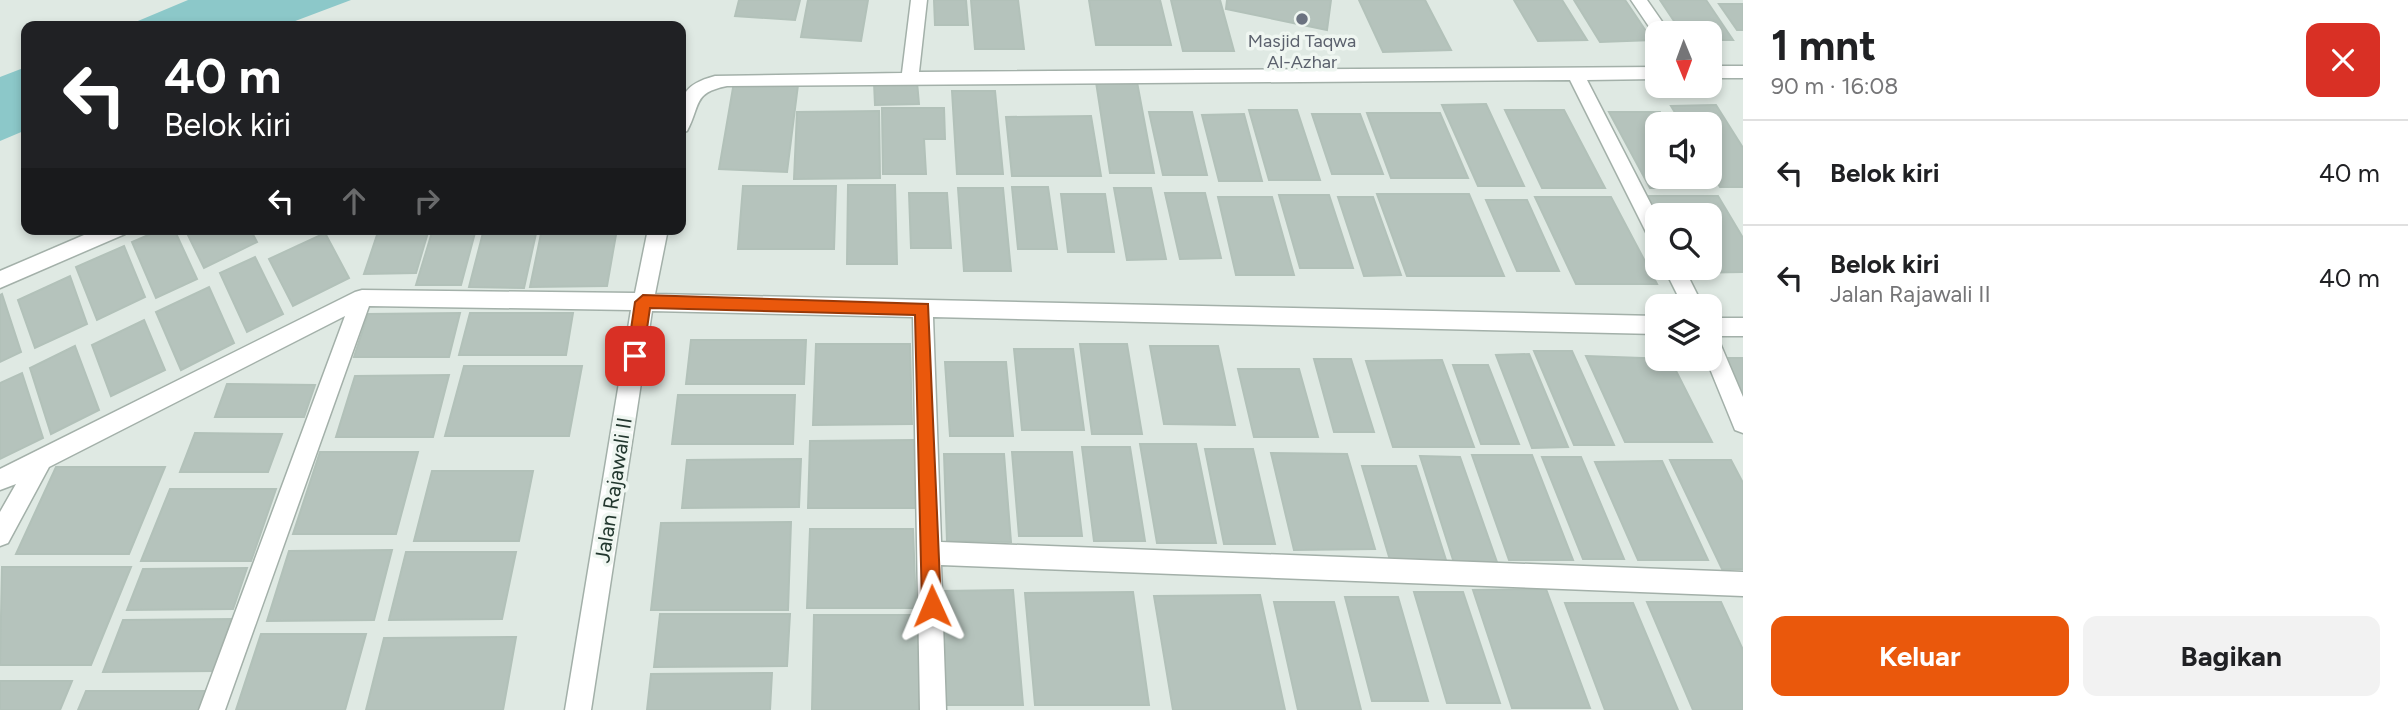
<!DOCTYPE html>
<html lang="id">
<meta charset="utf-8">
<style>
body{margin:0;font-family:Figtree,sans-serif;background:#f2f2f2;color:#202124;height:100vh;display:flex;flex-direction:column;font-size:26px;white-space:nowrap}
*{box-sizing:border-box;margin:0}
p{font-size:23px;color:#757577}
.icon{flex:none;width:38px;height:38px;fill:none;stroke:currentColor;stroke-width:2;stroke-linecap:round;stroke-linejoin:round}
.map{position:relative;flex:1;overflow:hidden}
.panel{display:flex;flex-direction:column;background:#fff;width:665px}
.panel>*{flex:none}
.top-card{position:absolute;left:21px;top:21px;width:665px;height:214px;border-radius:14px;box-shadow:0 4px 10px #0003;background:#202124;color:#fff;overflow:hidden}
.needle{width:46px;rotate:179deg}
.fabs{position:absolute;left:1645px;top:21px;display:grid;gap:14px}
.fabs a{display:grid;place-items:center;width:77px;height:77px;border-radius:14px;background:#fff;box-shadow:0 4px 10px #0003;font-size:35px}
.pin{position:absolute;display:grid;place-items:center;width:60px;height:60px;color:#fff;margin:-30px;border-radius:14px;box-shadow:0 4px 10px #0006}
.me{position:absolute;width:77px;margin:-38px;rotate:359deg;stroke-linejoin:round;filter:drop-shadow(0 0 5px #0008)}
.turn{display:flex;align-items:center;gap:24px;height:147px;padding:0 28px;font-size:32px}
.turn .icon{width:91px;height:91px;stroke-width:2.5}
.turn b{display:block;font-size:49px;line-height:60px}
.lanes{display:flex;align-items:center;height:66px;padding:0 28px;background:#0003;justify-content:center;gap:35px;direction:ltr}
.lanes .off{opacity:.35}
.round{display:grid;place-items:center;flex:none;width:74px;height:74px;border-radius:14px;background:#f2f2f2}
.summary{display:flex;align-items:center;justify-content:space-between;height:119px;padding:0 28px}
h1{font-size:42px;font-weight:700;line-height:52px}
.button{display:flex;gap:14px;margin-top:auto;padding:14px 28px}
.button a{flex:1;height:80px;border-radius:14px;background:#ea580c;color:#fff;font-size:28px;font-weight:700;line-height:80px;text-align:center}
.button a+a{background:#f2f2f2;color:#202124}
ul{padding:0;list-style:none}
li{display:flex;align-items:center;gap:21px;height:105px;padding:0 28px;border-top:2px solid #e0e0e0}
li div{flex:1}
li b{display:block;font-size:26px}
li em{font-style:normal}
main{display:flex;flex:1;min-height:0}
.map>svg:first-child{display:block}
.water{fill:#8cc8c9}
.building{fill:#b5c3bc;stroke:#b2c1b9;stroke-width:2}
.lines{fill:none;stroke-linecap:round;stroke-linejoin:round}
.minor-casing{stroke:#a3b0a9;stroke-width:3}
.minor{fill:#fff;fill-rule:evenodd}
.route{fill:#ea580c;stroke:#983908;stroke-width:2}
.worship-dot{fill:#6b7280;stroke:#eff6f1;stroke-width:2.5}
.labels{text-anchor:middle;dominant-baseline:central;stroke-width:7;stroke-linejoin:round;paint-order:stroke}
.far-worship-label{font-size:18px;fill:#5b616d;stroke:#eff6f1}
.street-label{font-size:21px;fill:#22372e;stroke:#eff6f1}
</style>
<main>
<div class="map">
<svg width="1743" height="710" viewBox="0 0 1743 710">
<rect width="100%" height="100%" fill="#dfe9e3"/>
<path class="water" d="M188,0H351L282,26H126Z
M26,67V130L0,141V77Z"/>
<path class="building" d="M739,0H800L795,20L735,16Z
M808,0H868L861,41L801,37Z
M934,0H966L968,25H935Z
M971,0H1018L1024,49H975Z
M1089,0H1160L1171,45H1096Z
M1171,0H1220L1234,51H1183Z
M1227,0H1331L1327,30L1226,9Z
M1359,0H1425L1451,50L1383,52Z
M1514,0H1562L1587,40L1538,41Z
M1574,0H1625L1652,40L1600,42Z
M1660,0H1706L1733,40H1710V33H1682Z
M1719,4H1743V30H1737Z
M734,82L798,85L787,172L719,169Z
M874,82H917L919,104L875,105Z
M1096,82H1137L1154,173H1110Z
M952,91H995L1003,174H957Z
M1486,104L1524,186H1478L1442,105Z
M1716,105L1743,148V187H1720L1710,170V124H1682L1671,106Z
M882,108H944L945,139H924L926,174H883Z
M1249,110H1297L1320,180H1269Z
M1505,110H1564L1605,188H1542Z
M879,111L880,178L794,179L797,112Z
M1149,112H1192L1207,175H1163Z
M1609,112H1660L1667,124H1657V177H1698L1705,188H1650Z
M1367,113H1440L1468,178H1391Z
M1244,114L1262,181H1219L1202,115Z
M1312,114H1360L1383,174H1332Z
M1091,116L1101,176H1012L1006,117Z
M848,185H895L897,264H847Z
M743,186H836L834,249H738Z
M1012,187H1048L1057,249H1018Z
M958,188H1003L1011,271H964Z
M1114,188H1151L1166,259L1127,260Z
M909,193H947L951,248H911Z
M1165,193H1205L1221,258L1180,259Z
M1061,194H1105L1114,252H1068Z
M1377,194H1469L1504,276H1407Z
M1279,195H1329L1353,268H1300Z
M1646,196H1718L1743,238V272L1688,273L1686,268H1710V215L1657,216Z
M1218,197H1272L1294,275H1236Z
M1338,197H1373L1401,275L1364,276Z
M1535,197H1611L1657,284H1576Z
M1486,200H1527L1559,271H1517Z
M162,229H174L197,279L156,298L132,242Z
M185,229H250L257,242L204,268Z
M379,229H429L416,273L364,274Z
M433,229H476L461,285H416Z
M484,229H537L524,288L469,287Z
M542,229H617L607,286L530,287Z
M325,233L349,278L293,306L269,259Z
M124,246L145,297L97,320L76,267Z
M255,257L283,314L247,332L220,273Z
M70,276L87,324L35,348L18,300Z
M209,287L234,343L181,370L156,312Z
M2,294L21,352L0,362V295Z
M460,313L449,357H354L368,314Z
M470,313H573L566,355H459Z
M144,320L165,370L111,396L92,345Z
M691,340H806L804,384H686Z
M816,344H910L912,424L813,425Z
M1080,344H1127L1142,434H1092Z
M75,346L99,410L51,434L30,368Z
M1150,346H1218L1235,425L1164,424Z
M1014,349H1073L1084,430H1022Z
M1534,351H1572L1614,445H1574Z
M1529,354L1568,447L1532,448L1496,355Z
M1586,356L1670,359L1712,442H1625Z
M1720,358H1743V400Z
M1314,359H1351L1374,432H1334Z
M1442,360L1474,447H1393L1366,361Z
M945,362H1006L1013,436H950Z
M1453,365H1488L1519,444H1481Z
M464,366H582L569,436H445Z
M1238,369H1299L1318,437H1254Z
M22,373L43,438L0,459V383Z
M449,375L433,437H336L355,376Z
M227,384L315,385L304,417H215Z
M678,395H795L793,444H672Z
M195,433L282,434L268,472H180Z
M914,440L916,508H808L810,441Z
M1140,444H1196L1216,543H1157Z
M1082,447H1130L1145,541H1094Z
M1205,449H1253L1275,544H1224Z
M320,452H418L396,534H293Z
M1012,452H1072L1082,536H1019Z
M1271,453L1347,454L1375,549L1294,550Z
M944,454H1004L1011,542L947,541Z
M1472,455H1532L1573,560H1509Z
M1420,456L1460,457L1498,565L1455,566Z
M1542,457H1581L1624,559H1583Z
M801,459L799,507L682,508L687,460Z
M1670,460H1731L1743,483V569H1722Z
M1662,461L1708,560H1638L1595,462Z
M1362,466H1416L1446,560H1390Z
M56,467H165L129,554H16Z
M432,471H533L519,541H414Z
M170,489H276L251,561H141Z
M791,522L788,610H651L661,523Z
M810,529H913L916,608H807Z
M392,550L374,620L267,621L289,551Z
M406,552H516L502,619L389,620Z
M2,567H131L91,665H0Z
M247,568L233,609L127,610L143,569Z
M1546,589L1590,708H1512L1473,590Z
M1013,590L1023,705H946L941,591Z
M1133,592L1149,705H1035L1025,593Z
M1414,592H1463L1500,703H1447Z
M1260,595L1285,710H1173L1154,596Z
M1345,597H1398L1428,701H1372Z
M1274,602H1334L1361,710H1298Z
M1647,602H1721L1743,650V710H1693Z
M1565,603H1633L1678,710H1605Z
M660,614H790L787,666L654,667Z
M814,615H918L920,710H812Z
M234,619L216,671L103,672L123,620Z
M261,634H366L345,710H236Z
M516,637L503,710H366L384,638Z
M772,673L770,710H647L651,674Z
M0,681H72L60,710H0Z
M86,691H208L201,710H78Z"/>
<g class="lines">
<defs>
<path id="minor" d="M911,0H927L919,72L1657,67V79L1587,80L1657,216V243L1650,240L1570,80L727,86C692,93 701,105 687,131L681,133C681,99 678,86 715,76L902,73Z
M1631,0H1647L1670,33H1657L1656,37Z
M1710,66H1743V78H1710Z
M98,229H128L125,234L0,288V271Z
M648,229H668L655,294L1657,316V334L933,317L941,542L1743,572V596L941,565L946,710H920L913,317L652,311L591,710H565L631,310L369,306L225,710H199L345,316L49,467L8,543L0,546V512L16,484L0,490V469L355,292L362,290L635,293Z
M1664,268H1684L1703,306H1683Z
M1710,318H1743V336H1717L1743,397V433L1735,430L1706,359H1710Z"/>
</defs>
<use href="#minor" class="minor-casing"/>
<use href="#minor" class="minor"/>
</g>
<path class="route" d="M643,295L928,304L941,606L938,612L932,615L925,612L922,606L915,315L650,308L643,356L640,361H629L627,356L635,302Z"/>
<circle class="worship-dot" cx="1302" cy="19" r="7"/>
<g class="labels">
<g class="far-worship-label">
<text x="1302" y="41">Masjid Taqwa<tspan x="1302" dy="21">Al-Azhar</tspan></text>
</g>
<g class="street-label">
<text transform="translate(613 490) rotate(-81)">Jalan Rajawali II</text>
</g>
</g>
</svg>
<div class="fabs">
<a><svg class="needle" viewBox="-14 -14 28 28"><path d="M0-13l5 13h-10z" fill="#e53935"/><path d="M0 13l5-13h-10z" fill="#757577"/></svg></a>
<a><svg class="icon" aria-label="sound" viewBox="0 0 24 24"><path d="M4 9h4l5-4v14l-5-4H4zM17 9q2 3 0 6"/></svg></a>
<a><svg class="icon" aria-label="search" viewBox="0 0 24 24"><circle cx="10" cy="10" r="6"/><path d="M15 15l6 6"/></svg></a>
<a><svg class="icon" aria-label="layers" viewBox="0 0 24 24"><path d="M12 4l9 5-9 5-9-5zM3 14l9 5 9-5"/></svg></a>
</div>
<div class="pin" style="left:635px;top:356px;background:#d93025"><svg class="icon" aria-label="arrive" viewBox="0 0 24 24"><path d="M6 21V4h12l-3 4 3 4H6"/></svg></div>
<svg class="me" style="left:932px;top:606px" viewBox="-20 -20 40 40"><path d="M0-17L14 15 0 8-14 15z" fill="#ea580c" stroke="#fff" stroke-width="4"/></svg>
<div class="top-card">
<div class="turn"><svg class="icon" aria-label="left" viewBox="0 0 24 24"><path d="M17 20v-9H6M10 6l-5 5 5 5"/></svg><div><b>40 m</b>Belok kiri</div></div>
<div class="lanes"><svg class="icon" aria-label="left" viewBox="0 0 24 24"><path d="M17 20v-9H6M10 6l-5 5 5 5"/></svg><svg class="icon off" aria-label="ahead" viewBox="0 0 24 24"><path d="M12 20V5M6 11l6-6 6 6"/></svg><svg class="icon off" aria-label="right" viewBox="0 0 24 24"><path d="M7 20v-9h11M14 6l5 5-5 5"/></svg></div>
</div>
</div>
<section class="panel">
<div class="summary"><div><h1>1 mnt</h1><p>90 m · 16:08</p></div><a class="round" style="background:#d93025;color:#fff"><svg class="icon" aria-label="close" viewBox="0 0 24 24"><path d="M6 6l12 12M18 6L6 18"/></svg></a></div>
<ul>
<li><svg class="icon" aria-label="left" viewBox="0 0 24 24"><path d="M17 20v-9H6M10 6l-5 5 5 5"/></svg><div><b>Belok kiri</b></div><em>40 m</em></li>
<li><svg class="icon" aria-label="left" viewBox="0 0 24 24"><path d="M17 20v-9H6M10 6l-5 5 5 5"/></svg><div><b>Belok kiri</b><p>Jalan Rajawali II</p></div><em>40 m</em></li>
</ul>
<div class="button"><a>Keluar</a><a>Bagikan</a></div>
</section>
</main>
